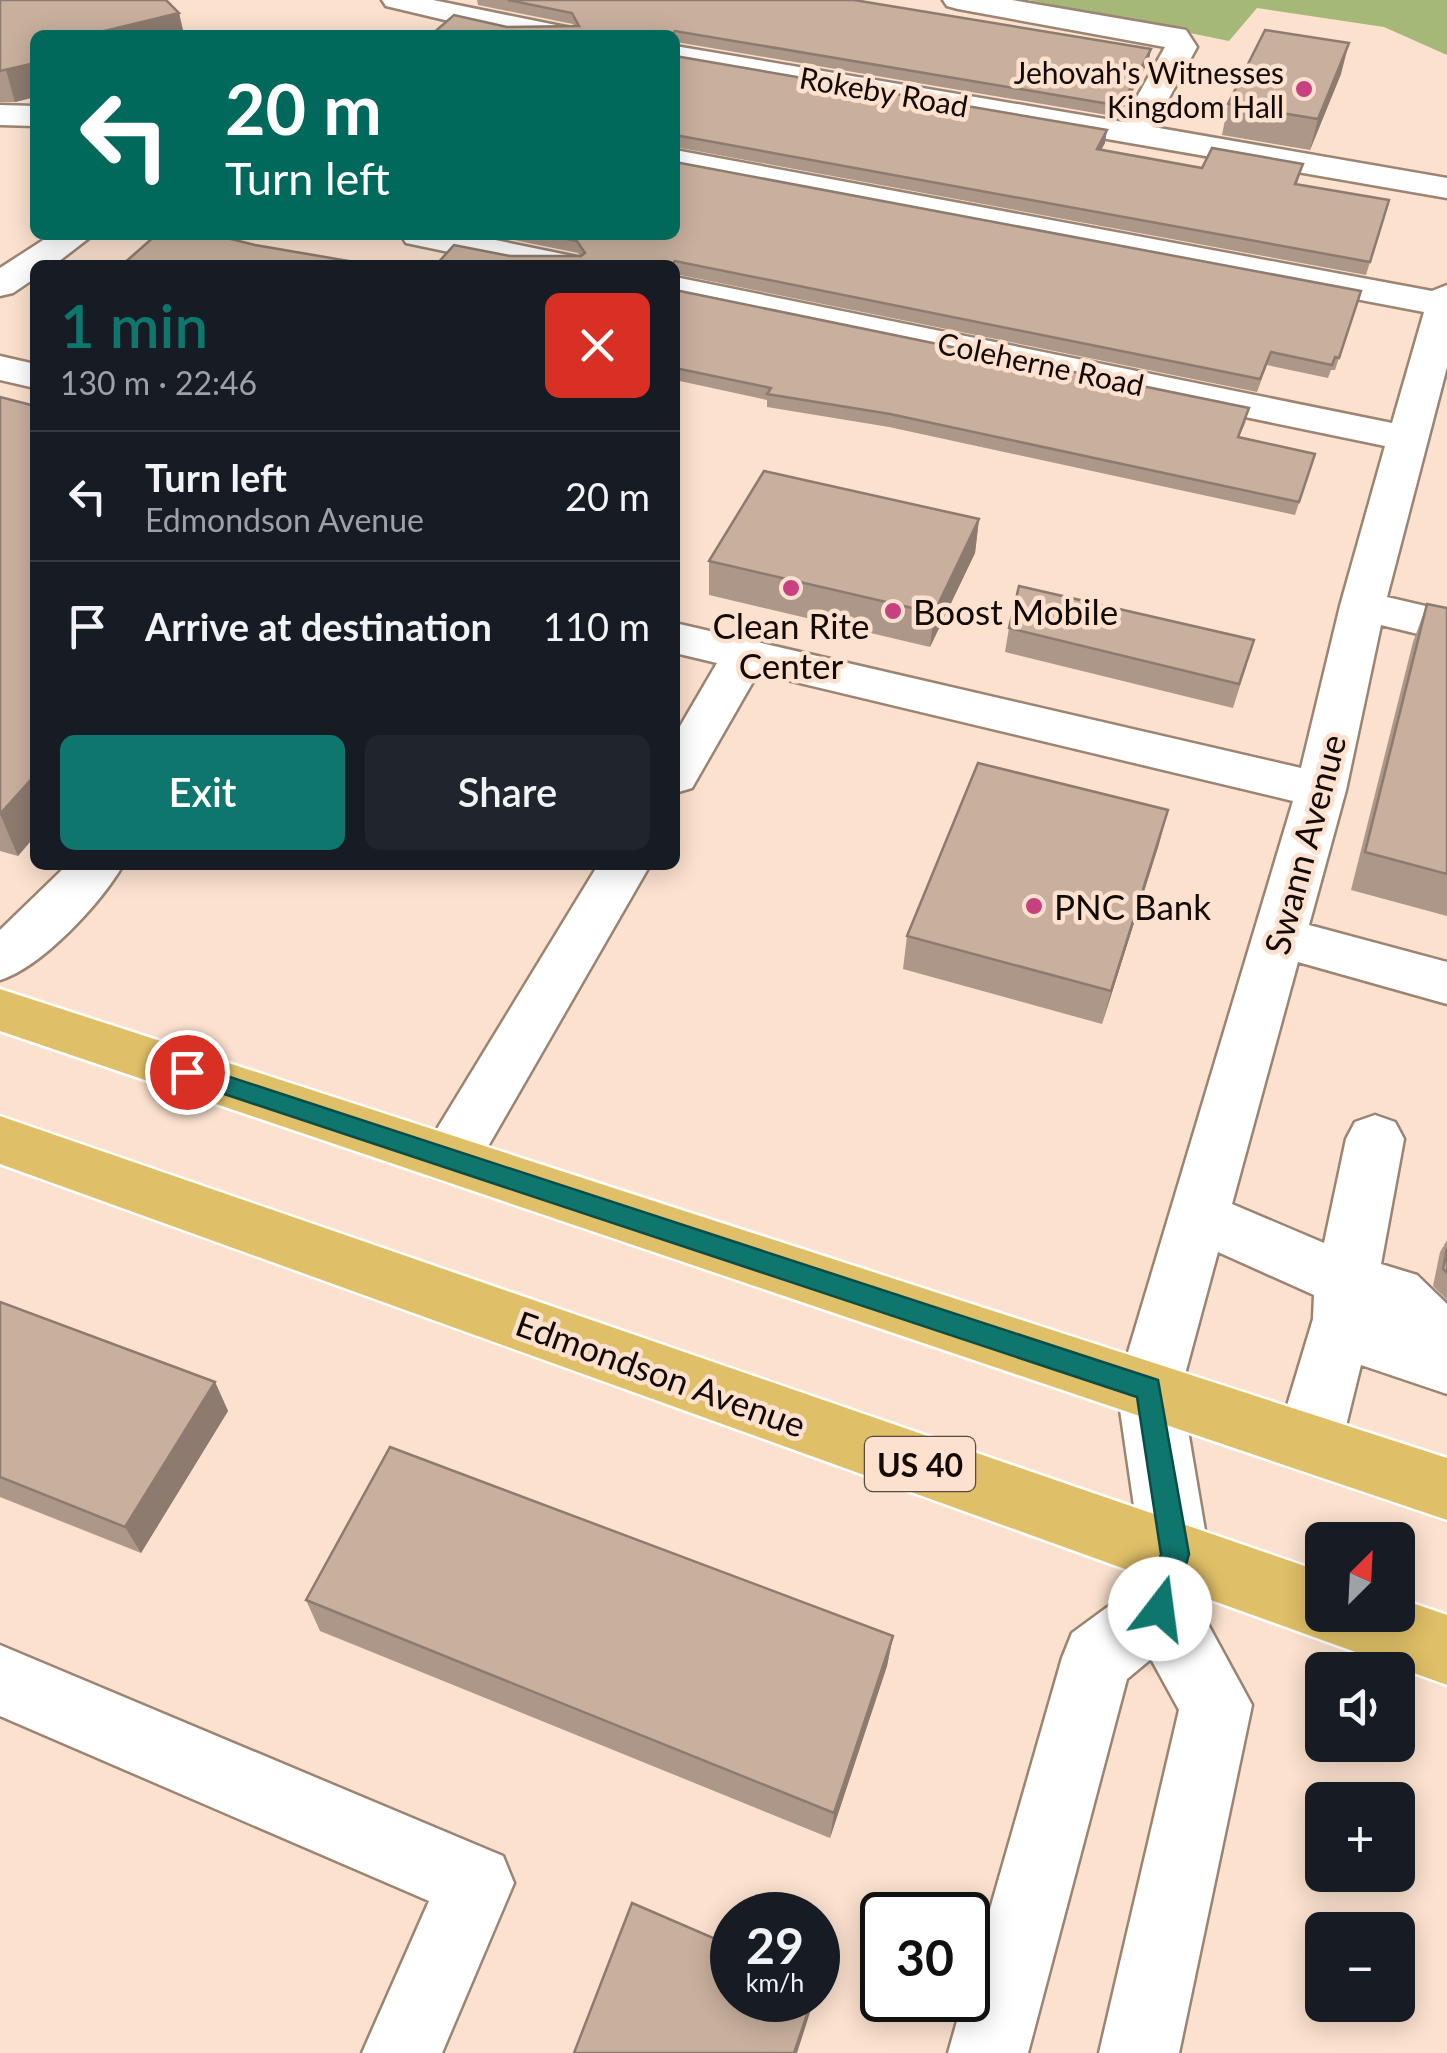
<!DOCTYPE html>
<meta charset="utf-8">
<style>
body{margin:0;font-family:Lato,sans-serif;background:#20242c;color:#f1f3f6;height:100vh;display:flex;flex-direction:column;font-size:38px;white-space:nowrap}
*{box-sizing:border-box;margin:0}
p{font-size:32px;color:#9ea1a6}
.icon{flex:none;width:55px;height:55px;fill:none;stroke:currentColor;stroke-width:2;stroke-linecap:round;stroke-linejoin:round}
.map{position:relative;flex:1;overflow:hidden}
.side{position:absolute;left:30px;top:260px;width:650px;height:610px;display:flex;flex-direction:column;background:#171b24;border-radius:15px;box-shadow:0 5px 25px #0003}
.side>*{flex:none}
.hud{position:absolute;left:30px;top:30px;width:650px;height:210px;border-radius:15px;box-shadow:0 5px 25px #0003;background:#00695c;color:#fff;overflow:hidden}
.needle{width:65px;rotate:24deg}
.tools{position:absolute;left:1305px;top:1522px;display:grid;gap:20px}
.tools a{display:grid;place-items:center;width:110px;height:110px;border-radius:15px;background:#171b24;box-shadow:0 5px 25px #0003;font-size:50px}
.speed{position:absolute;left:710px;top:1892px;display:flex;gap:20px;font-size:50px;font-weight:700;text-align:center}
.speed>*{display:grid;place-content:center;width:130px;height:130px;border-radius:50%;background:#171b24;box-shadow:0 5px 25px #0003;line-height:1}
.speed small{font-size:25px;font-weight:400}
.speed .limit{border:5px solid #111;border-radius:15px;background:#fff;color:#111}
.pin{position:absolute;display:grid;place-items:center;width:85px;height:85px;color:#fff;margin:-42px;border:5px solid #fff;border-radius:50%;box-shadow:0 2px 10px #0007}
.me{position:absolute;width:110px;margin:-55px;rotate:15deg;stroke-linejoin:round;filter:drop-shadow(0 0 8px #0008)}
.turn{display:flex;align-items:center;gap:35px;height:210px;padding:0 30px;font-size:45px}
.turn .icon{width:130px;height:130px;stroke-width:2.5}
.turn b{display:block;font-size:70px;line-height:85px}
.round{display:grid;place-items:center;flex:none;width:105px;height:105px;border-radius:15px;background:#20242c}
.overview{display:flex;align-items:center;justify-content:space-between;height:170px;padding:0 30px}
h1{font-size:60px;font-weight:600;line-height:75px;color:#0f766e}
.cta{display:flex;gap:20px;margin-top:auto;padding:20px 30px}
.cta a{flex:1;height:115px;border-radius:15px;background:#0f766e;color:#fff;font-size:40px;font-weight:600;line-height:115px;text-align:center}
.cta a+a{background:#20242c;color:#f1f3f6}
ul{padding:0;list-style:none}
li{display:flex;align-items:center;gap:30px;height:130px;padding:0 30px;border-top:2px solid #363941}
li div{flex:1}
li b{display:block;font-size:38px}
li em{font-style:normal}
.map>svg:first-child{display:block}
.forest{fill:#a6b877}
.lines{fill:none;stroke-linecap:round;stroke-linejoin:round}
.minor-casing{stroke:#9b8472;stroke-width:5}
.major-casing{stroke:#fff;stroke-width:5}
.minor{fill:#fff;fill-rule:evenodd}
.major{fill:#dfbf67;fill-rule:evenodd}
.wall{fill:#ad9788}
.shaded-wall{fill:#8d7b6f}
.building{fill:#c9b09e;stroke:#8d7b6f;stroke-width:2.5}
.route{fill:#0f766e;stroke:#0a4d48;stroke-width:2.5}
.poi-dot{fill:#c8407f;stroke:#fbe1ce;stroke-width:4}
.labels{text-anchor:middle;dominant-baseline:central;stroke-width:9;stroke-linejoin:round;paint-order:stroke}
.far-poi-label{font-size:30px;fill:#130a05;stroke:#fbe1ce;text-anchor:end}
.far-street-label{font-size:30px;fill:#130a05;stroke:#fbe1ce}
.shield{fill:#fbe1ce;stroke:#594a41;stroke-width:2.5}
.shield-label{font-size:32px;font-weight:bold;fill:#130a05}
.poi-label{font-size:35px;fill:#130a05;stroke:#fbe1ce;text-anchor:start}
.street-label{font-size:35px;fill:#130a05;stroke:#fbe1ce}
</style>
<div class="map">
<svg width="1447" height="2053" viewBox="0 0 1447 2053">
<rect width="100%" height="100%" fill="#fbe1ce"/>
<path class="forest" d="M1029,0H1447V55L1384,27L1257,8L1229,41Z"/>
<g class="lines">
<defs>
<path id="minor" d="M382,0H433L561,26L572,28L577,35H508L386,6Z
M943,0H1012L1186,30L1197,47L1153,127L1447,178V198L675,64V46L1123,122L1165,47L958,9L947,6Z
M0,105L35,106V126L0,125Z
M675,150L1432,291L1447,285V367L1387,597L1447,611V641L1381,625L1346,790L1309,925L1447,962V1004L1298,962L1232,1204L1324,1243L1346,1139L1355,1122L1375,1115L1395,1122L1404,1139L1381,1264L1417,1275L1447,1304V1394L1361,1365L1342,1442L1332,1463L1309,1472L1286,1463L1276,1442L1313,1319L1314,1295L1218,1252L1181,1389L1209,1554L1197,1604L1252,1705L1179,2053H1099L1179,1710L1151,1659L1127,1679L1028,2053H948L963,2000H968V1986L1062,1658L1072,1633L1132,1589L1141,1554L1117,1389L1293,801L758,673L692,788L675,793V735L717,663L675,653V623L1301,768L1340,606L1385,446L675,299V277L1392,423L1424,312L675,170Z
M51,235H93L54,265H35V278L13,293L0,296V268Z
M401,235H471L577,257L582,265H511L406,243Z
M0,356L35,364V388L0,380Z
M67,865H123C101,903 42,967 0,980V930Z
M598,865H650L471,1176L450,1183L429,1176L421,1159L429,1142Z
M0,1645L503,1856L514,1883L442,2053H362L429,1901L0,1716Z"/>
<path id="major" d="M0,989L1447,1458V1520L0,1031Z
M0,1116L1322,1572V1615H1398V1598L1447,1615V1685L0,1164Z"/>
</defs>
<use href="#minor" class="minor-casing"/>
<use href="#major" class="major-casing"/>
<use href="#minor" class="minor"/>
<use href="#major" class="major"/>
</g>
<path class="wall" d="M0,0L179,13L184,35H35V97L15,102H0Z
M477,0H854L1149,60L1119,117L676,42L507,27L574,26L573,24L478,5Z
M675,56L1105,143L1101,150L1202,168L1303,164L1297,184L1389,200L1366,275L675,147Z
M1341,74L1310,150L1222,135L1228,104Z
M489,235H675L1361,291L1335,370H1331L1328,378L1267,365L1257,392L675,274V265L510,256H580L578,253Z
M675,290L1246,421L1239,437L1315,454L1295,515L889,427L767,407V400L675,380Z
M0,397L35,406V836L18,856L0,851Z
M979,519L975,553L930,647L709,595V561Z
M1427,604L1447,608V916L1351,890L1413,642Z
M1009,628L1247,664L1233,708L1005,652Z
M1159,844L1102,1024L903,969L907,936Z
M1447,1240V1300L1433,1286L1440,1252Z
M0,1302L215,1382L228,1411L141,1553L0,1497Z
M306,1600L893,1636L887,1666L830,1838L320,1631Z"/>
<path class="shaded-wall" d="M179,13L184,35H88Z
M1349,43L1341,74L1310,150L1318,119Z
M1151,49L1149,60L1119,117L1121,106Z
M35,63V97L15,102L6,70Z
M1107,130L1105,143L1095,161L1097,149Z
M979,519L975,553L930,647L934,613Z
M35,775V836L18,856L0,814Z
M1168,810L1159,844L1102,1024L1111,991Z
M215,1382L228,1411L141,1553L125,1527Z
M893,1636L887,1666L830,1838L834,1813Z
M812,2000H814L797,2053H794Z"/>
<path class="building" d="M0,0H166L179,13L88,35H35V63L0,71Z
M508,0H854L1151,49L1121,106L675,31L671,35H431L454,15L507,27L579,26L572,13Z
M1265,30L1349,43L1318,119L1228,104Z
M675,56L1107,130L1097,149L1202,168L1212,148L1303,164L1295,184L1389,200L1370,262L675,135Z
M675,162L1361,291L1339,358L1335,357L1332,365L1271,352L1260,379L675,261L671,265H436L454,245L510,256H581L585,253L577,241L548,235H675Z
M156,235H215L255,245L372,265H122Z
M675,290L1249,408L1238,437L1315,454L1299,502L890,414L767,394L771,388L675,368Z
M0,397L35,406V775L0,814Z
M764,471L979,519L934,613L709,561Z
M1019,586L1254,640L1239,684L1009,628Z
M1427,604L1447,608V874L1365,852Z
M978,763L1168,810L1111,991L907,936Z
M1447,1248V1273L1443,1269Z
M0,1302L215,1382L125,1527L0,1477Z
M390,1447L893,1636L834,1813L306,1600Z
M632,1903L732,1946V2000H812L794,2053H574Z"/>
<path class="route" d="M187,1063L1158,1380L1189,1554L1171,1619L1160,1623L1150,1619L1146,1609L1161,1554L1137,1397L179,1079L176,1072L179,1066Z"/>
<g class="poi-dot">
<circle cx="1304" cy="89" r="10"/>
<circle cx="791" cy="588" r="10"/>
<circle cx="893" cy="611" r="10"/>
<circle cx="1034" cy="906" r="10"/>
</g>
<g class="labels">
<g class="far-poi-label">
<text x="1284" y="72">Jehovah's Witnesses<tspan x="1284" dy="34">Kingdom Hall</tspan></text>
</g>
<g class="far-street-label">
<text transform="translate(884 91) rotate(10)">Rokeby Road</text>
<text transform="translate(1041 363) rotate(12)">Coleherne Road</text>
</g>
<rect class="shield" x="865" y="1437" width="110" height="54" rx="8"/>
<g class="shield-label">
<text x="920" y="1464">US 40</text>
</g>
<g class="poi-label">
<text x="913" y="611">Boost Mobile</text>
<text x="791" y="625" text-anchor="middle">Clean Rite<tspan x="791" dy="40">Center</tspan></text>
<text x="1054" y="906">PNC Bank</text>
</g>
<g class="street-label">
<text transform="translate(1304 844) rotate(-75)">Swann Avenue</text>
<text transform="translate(661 1373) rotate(20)">Edmondson Avenue</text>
</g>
</g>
</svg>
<div class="tools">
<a><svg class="needle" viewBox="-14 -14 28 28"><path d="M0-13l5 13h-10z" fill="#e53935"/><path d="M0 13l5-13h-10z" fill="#9ea1a6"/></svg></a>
<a><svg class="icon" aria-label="sound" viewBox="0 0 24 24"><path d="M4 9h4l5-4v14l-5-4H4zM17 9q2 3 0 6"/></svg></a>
<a>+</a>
<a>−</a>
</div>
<div class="speed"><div>29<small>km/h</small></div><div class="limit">30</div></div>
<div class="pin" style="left:187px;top:1072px;background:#d93025"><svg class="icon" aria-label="arrive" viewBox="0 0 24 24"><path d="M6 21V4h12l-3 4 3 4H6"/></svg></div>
<svg class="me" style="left:1160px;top:1609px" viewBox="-20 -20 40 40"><circle r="19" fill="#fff"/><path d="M0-13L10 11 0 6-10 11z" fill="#0f766e"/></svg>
<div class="hud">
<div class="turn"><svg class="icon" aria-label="left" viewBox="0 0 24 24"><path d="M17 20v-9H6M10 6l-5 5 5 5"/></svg><div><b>20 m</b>Turn left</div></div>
</div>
<section class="side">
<div class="overview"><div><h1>1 min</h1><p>130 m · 22:46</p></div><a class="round" style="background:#d93025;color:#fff"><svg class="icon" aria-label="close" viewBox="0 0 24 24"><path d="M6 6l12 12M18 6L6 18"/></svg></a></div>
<ul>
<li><svg class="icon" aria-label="left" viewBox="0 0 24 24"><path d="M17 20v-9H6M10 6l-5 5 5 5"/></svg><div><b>Turn left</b><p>Edmondson Avenue</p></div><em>20 m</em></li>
<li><svg class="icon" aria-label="arrive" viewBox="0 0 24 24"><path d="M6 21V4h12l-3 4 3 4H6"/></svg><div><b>Arrive at destination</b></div><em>110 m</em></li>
</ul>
<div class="cta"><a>Exit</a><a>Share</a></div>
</section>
</div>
